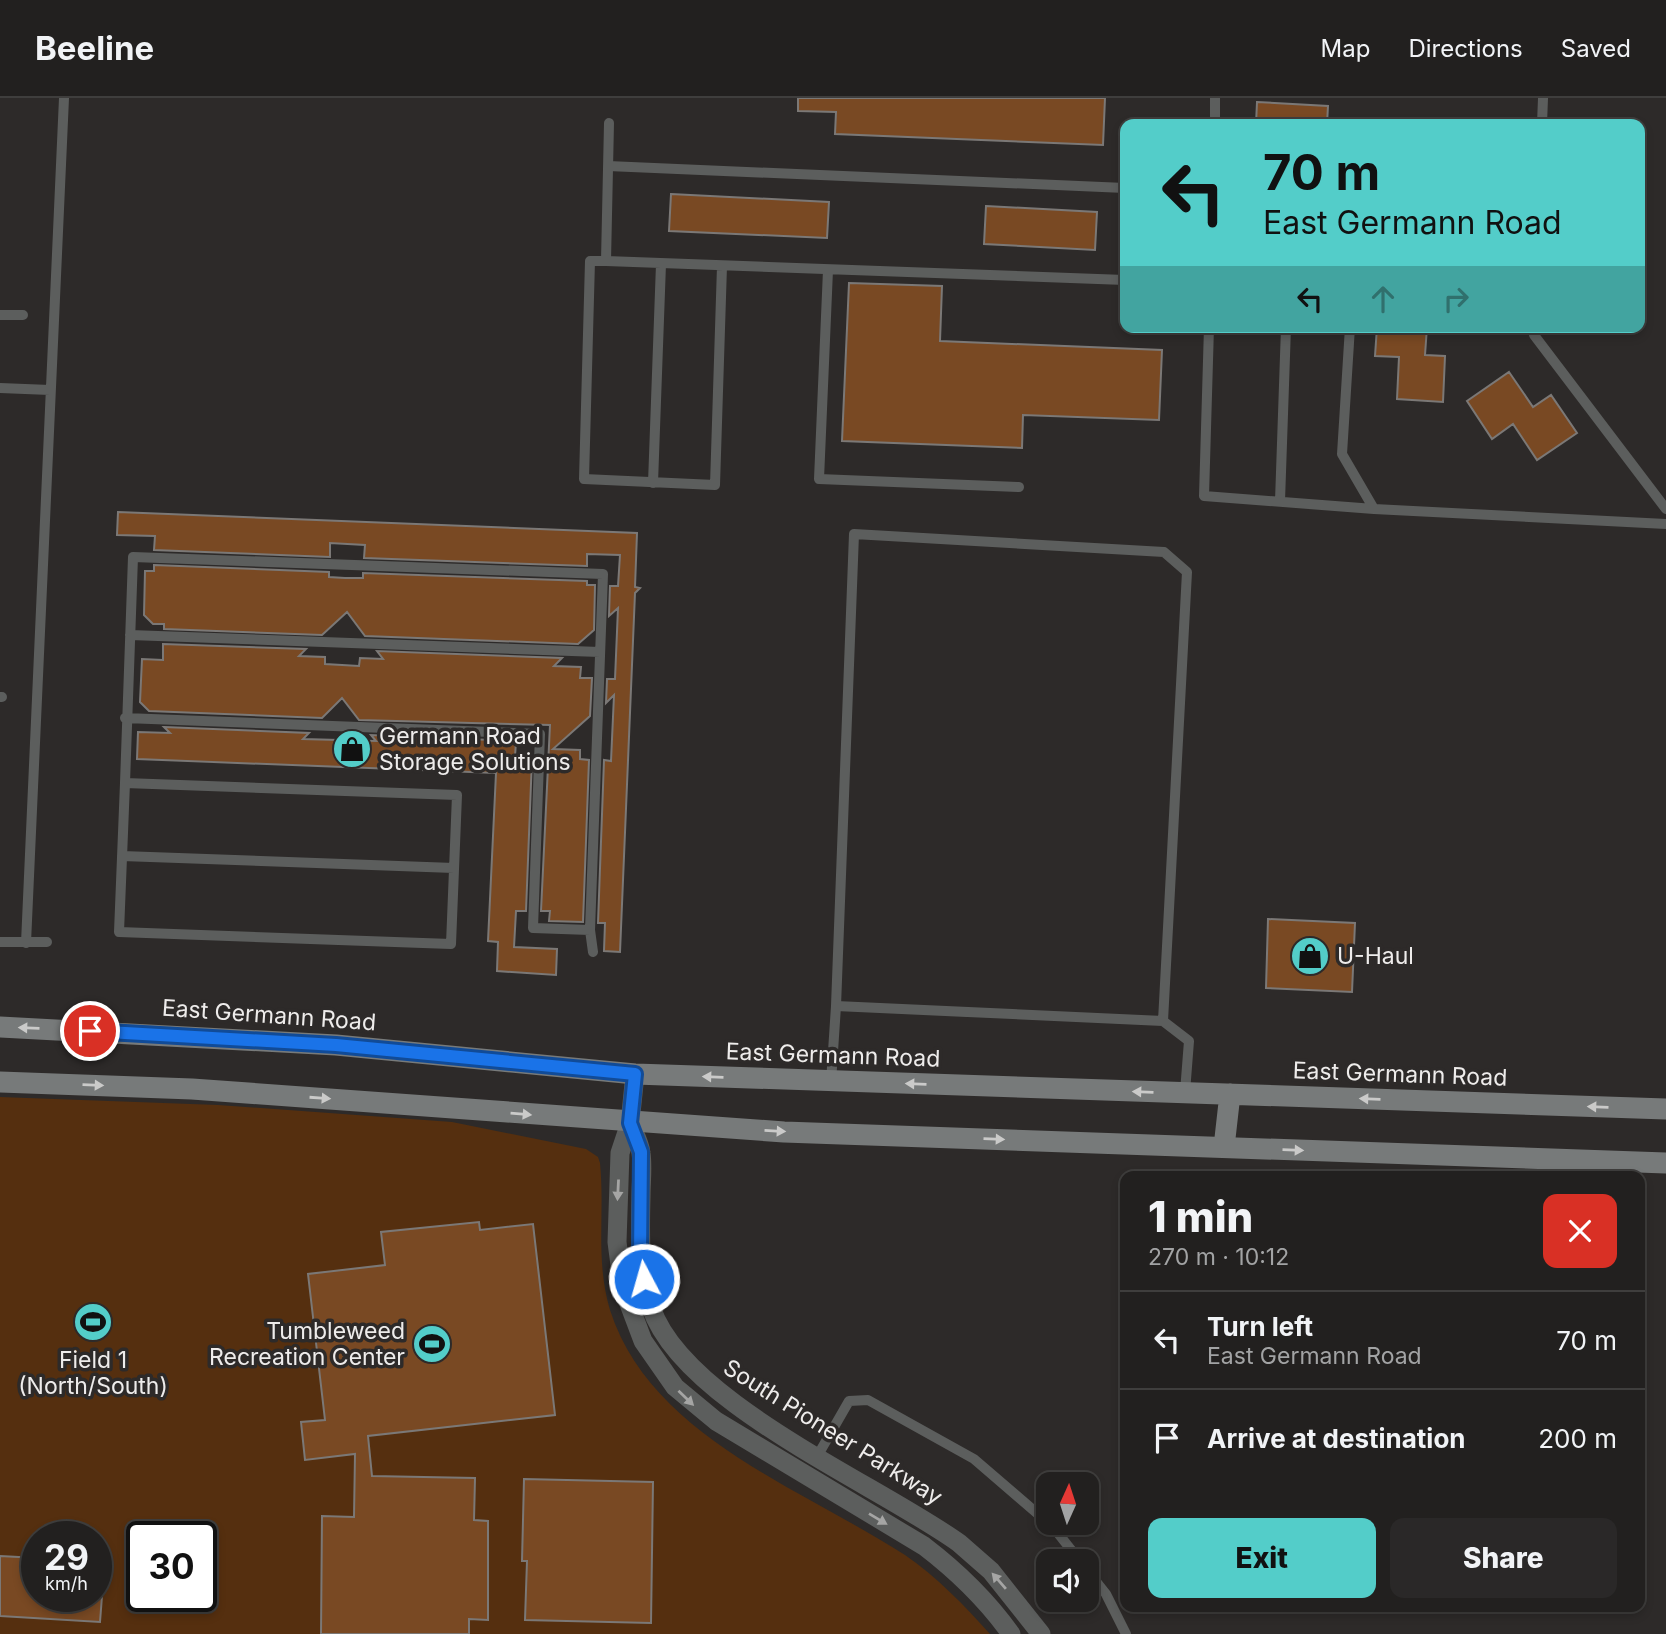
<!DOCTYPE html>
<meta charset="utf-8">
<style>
body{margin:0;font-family:Inter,sans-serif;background:#2a2828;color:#f1f3f6;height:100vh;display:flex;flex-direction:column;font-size:26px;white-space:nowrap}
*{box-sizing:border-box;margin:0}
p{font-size:23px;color:#a2a3a4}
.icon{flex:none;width:38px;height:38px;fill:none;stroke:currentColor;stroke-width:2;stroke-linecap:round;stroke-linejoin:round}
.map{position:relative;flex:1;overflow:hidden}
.details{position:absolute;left:1120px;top:1073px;width:525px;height:441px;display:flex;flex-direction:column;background:#22201f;border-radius:14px;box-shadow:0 4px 10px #0003,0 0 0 2px #3f3e3d}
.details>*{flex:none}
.top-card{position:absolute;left:1120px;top:21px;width:525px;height:214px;border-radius:14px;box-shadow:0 4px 10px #0003,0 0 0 2px #3f3e3d;background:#53cdc9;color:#111;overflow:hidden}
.needle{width:46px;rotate:3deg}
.fabs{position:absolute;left:1036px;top:1374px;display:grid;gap:14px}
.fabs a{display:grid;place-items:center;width:63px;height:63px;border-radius:14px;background:#22201f;box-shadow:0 4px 10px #0003,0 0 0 2px #3f3e3d;font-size:35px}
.speed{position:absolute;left:21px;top:1423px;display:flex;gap:14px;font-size:35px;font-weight:700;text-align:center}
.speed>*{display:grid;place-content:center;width:91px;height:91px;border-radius:50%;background:#22201f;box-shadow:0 4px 10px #0003,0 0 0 2px #3f3e3d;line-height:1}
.speed small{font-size:18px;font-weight:400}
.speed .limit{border:4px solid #111;border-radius:10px;background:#fff;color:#111}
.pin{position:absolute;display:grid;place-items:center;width:60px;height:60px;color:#fff;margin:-30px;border:4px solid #fff;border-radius:50%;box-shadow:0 2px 7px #0007}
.me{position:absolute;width:77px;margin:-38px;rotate:354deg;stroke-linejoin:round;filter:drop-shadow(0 0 5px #0008)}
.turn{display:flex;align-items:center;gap:24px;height:147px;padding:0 28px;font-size:32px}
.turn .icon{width:91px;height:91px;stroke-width:2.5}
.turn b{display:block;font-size:49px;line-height:60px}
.lanes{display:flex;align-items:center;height:66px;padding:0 28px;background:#0003;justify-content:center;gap:35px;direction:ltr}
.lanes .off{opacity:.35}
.round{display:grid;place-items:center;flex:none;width:74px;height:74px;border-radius:14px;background:#2a2828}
.overview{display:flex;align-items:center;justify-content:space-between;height:119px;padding:0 28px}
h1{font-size:42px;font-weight:800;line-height:52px}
.button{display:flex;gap:14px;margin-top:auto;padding:14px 28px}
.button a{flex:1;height:80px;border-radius:14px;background:#53cdc9;color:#111;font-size:28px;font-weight:800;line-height:80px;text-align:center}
.button a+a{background:#2a2828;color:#f1f3f6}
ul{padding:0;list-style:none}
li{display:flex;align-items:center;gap:21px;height:98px;padding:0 28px;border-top:2px solid #3f3e3d}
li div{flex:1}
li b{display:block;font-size:26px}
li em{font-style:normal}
header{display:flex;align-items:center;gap:42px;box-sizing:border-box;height:98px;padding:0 35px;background:#22201f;border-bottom:2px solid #3f3e3d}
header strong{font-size:33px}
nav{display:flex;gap:38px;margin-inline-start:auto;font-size:24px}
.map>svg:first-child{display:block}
.green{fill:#552f0f;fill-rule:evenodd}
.building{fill:#794923;stroke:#7b7876;stroke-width:2}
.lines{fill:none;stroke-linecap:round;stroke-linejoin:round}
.lane{stroke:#5c5e5d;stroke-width:10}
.street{stroke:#5c5e5d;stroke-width:19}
.secondary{stroke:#777a7a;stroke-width:21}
.oneway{fill:#cacac9}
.oneway2{fill:#a5a5a4}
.route-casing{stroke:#114b97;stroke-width:18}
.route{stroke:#1a73e8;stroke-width:12}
.labels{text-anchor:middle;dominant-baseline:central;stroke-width:7;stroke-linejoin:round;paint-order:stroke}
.poi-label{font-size:23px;fill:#eeeceb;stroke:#2d2a29;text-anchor:start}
.street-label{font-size:23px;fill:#eeeceb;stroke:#2d2a29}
</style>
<header>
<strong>Beeline</strong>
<nav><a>Map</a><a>Directions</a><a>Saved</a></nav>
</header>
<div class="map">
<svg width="1666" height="1536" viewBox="0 0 1666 1536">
<rect width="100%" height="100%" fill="#2d2a29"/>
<path class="green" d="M0,999L218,1007L452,1024L586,1051L598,1059L600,1065C605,1116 595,1161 610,1212C650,1338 803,1391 905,1457C937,1479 964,1507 990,1536H0ZM37,1438H96V1498H37ZM142,1438H201V1498H142Z"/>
<path class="building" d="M798,0H1105L1103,47L835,36L836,14L798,13Z
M1257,4L1328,8L1327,26H1256Z
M671,96L829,104L827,140L669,133Z
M986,108L1097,114L1095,152L984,146Z
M849,185L942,188L940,243L1162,252L1159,322L1023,317L1022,350L842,343Z
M1377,229H1427L1425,257L1445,258L1443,304L1397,301L1399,259L1375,258Z
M1509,274L1533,309L1551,297L1577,335L1537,362L1513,326L1492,341L1467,303Z
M118,414L637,435L635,489L640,490L635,495L620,854L604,853L605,825H598L604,662L611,663L614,597L606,605L607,581H615L618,510L609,518L610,488H618L620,457L587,456V468L364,460L365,447L330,445V459L154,452L155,438L117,437Z
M154,467L329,474V479L345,480H363V475L587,483V487H595L594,532L578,546L365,538L347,514L322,537L164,531V526H153L144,517L145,473H154Z
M163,546L306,551L299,558L325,559V566L359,568L360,560L383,561L377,553L562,560L554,568L581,569L580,580H592L590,618L553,651L580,652V661L589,662L583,824L549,823L550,813H541L550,627L359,622L342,600L322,620L149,613L140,604L142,561L163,562Z
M164,629L309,635L303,641L376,643L371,637L516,643L515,659L532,660L526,813H516L514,849L557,851L556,877L497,873L498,844L488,843L496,675L137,661L138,634L170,635Z
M1268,821L1355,825L1352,894L1266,890Z
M479,1124L480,1132L533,1126L555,1317L368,1338L372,1378L475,1380L474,1422L488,1423V1522L469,1521V1536H321L322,1418L354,1419L355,1356L305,1362L301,1324L325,1322L308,1176L385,1167L381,1134Z
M524,1381L653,1384L651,1525L525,1522L527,1463H522Z
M0,1458L37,1460V1498H102L100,1524L0,1518Z"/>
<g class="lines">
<path class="lane" d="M609,25L606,163L1125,182
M1215,26V0
M1542,26L1543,0
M608,68L1125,90
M606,163H590L584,381L715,387L722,168
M828,172L819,381L1019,389
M0,217H23
M1209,229L1204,398L1374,411L1666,426
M1350,229L1342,356L1374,411
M1534,229V237L1666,411
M0,290L50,292
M653,385L661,166
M1280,403L1286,229
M130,537L600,554
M0,599H2
M125,685L133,459L603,476L590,832L533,830L540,636L125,620
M125,685L457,697L451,846L119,834Z
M122,758L454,770
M590,832L593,854
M0,844H47
M26,845L64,0
M836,908L854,436L1164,454L1187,474L1163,923
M831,984L836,908L1163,923L1189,943L1185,994
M818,1357L849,1303L868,1302L974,1361L1053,1429L1080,1463
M1087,1472L1106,1496L1126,1536"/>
<path class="street" d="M635,976L630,1025L620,1055L617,1144L623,1190L643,1243L675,1289L716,1323L924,1448C958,1474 986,1501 1011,1536
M630,1025C634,1035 640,1045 641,1055C643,1069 641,1084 641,1098C640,1136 639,1172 651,1209C682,1304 877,1386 959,1445L991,1473L1041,1536"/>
<path class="secondary" d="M0,929L336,947L635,976L1666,1011
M0,984L192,991L784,1034L1666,1065
M1224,1049L1230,996"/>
</g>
<defs><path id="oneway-solid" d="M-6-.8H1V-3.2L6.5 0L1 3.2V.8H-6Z" transform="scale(1.75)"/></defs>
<g class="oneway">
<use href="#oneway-solid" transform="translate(29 930) rotate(-178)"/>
<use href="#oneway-solid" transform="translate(713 979) rotate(-178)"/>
<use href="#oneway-solid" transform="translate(916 986) rotate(-178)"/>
<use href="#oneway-solid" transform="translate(93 987) rotate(2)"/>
<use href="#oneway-solid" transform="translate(1143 994) rotate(-178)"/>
<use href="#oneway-solid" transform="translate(320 1000) rotate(4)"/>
<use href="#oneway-solid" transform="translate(1370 1001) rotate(-178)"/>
<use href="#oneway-solid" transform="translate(1598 1009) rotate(-178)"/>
<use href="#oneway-solid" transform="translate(521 1016) rotate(5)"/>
<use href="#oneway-solid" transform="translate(775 1033) rotate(3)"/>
<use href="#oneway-solid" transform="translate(994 1041) rotate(2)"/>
<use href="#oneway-solid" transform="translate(1293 1052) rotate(2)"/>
</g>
<g class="oneway2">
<use href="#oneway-solid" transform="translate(618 1092) rotate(93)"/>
<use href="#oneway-solid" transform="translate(686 1300) rotate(44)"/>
<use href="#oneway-solid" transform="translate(878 1421) rotate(31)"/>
<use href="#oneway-solid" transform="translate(999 1483) rotate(-131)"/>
</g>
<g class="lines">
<defs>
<path id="route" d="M90,933L336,947L635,976L630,1025L641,1054L640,1160L644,1181"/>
</defs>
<use href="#route" class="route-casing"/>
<use href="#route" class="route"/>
</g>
<defs>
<symbol id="shop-disc" viewBox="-11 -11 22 22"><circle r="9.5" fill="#53cdc9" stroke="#2d2a29"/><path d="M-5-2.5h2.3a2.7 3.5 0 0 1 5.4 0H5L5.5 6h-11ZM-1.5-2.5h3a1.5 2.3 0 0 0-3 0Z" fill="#111"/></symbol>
<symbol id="stadium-disc" viewBox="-11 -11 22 22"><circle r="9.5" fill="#53cdc9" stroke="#2d2a29"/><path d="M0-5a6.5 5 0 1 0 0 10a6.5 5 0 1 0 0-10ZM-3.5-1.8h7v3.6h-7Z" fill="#111"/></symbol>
</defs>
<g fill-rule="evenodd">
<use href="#shop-disc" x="330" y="629" width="44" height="44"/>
<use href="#shop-disc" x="1288" y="836" width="44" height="44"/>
<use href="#stadium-disc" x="71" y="1202" width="44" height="44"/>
<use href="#stadium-disc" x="410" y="1224" width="44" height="44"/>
</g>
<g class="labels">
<g class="poi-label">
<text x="379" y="638">Germann Road<tspan x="379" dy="26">Storage Solutions</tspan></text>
<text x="1337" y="858">U-Haul</text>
<text x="405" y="1233" text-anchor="end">Tumbleweed<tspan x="405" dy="26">Recreation Center</tspan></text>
<text x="93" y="1262" text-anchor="middle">Field 1<tspan x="93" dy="26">(North/South)</tspan></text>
</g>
<g class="street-label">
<text transform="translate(269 917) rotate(4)">East Germann Road</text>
<text transform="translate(833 957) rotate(2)">East Germann Road</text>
<text transform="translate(1400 976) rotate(2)">East Germann Road</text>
<text transform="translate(833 1334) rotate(32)">South Pioneer Parkway</text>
</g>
</g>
</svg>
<div class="fabs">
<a><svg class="needle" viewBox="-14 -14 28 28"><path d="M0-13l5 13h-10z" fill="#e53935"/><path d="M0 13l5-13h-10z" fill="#a2a3a4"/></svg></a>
<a><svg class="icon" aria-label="sound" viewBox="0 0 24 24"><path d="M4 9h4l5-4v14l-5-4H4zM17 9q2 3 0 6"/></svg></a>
</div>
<div class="speed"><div>29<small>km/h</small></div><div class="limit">30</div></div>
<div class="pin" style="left:90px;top:933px;background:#d93025"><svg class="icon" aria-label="arrive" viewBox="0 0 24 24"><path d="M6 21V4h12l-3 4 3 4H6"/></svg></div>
<svg class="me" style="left:644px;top:1181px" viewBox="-20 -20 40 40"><circle r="17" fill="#1a73e8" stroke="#fff" stroke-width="3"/><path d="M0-11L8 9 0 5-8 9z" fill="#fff"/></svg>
<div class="top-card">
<div class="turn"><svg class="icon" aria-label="left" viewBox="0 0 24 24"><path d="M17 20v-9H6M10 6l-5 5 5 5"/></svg><div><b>70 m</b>East Germann Road</div></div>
<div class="lanes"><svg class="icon" aria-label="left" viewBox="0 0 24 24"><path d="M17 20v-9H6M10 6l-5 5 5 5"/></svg><svg class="icon off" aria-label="ahead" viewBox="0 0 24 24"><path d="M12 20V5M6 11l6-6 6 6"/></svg><svg class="icon off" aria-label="right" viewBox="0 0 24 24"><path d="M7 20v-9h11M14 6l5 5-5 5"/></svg></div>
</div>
<section class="details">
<div class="overview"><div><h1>1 min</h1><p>270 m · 10:12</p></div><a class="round" style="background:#d93025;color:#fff"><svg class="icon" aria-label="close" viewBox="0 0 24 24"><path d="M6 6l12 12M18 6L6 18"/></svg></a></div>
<ul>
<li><svg class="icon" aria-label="left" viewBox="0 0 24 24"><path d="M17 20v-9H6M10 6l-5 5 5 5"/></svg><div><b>Turn left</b><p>East Germann Road</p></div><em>70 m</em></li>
<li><svg class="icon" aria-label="arrive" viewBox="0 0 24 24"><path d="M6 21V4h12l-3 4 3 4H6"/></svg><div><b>Arrive at destination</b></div><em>200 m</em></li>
</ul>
<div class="button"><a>Exit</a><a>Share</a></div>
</section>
</div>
